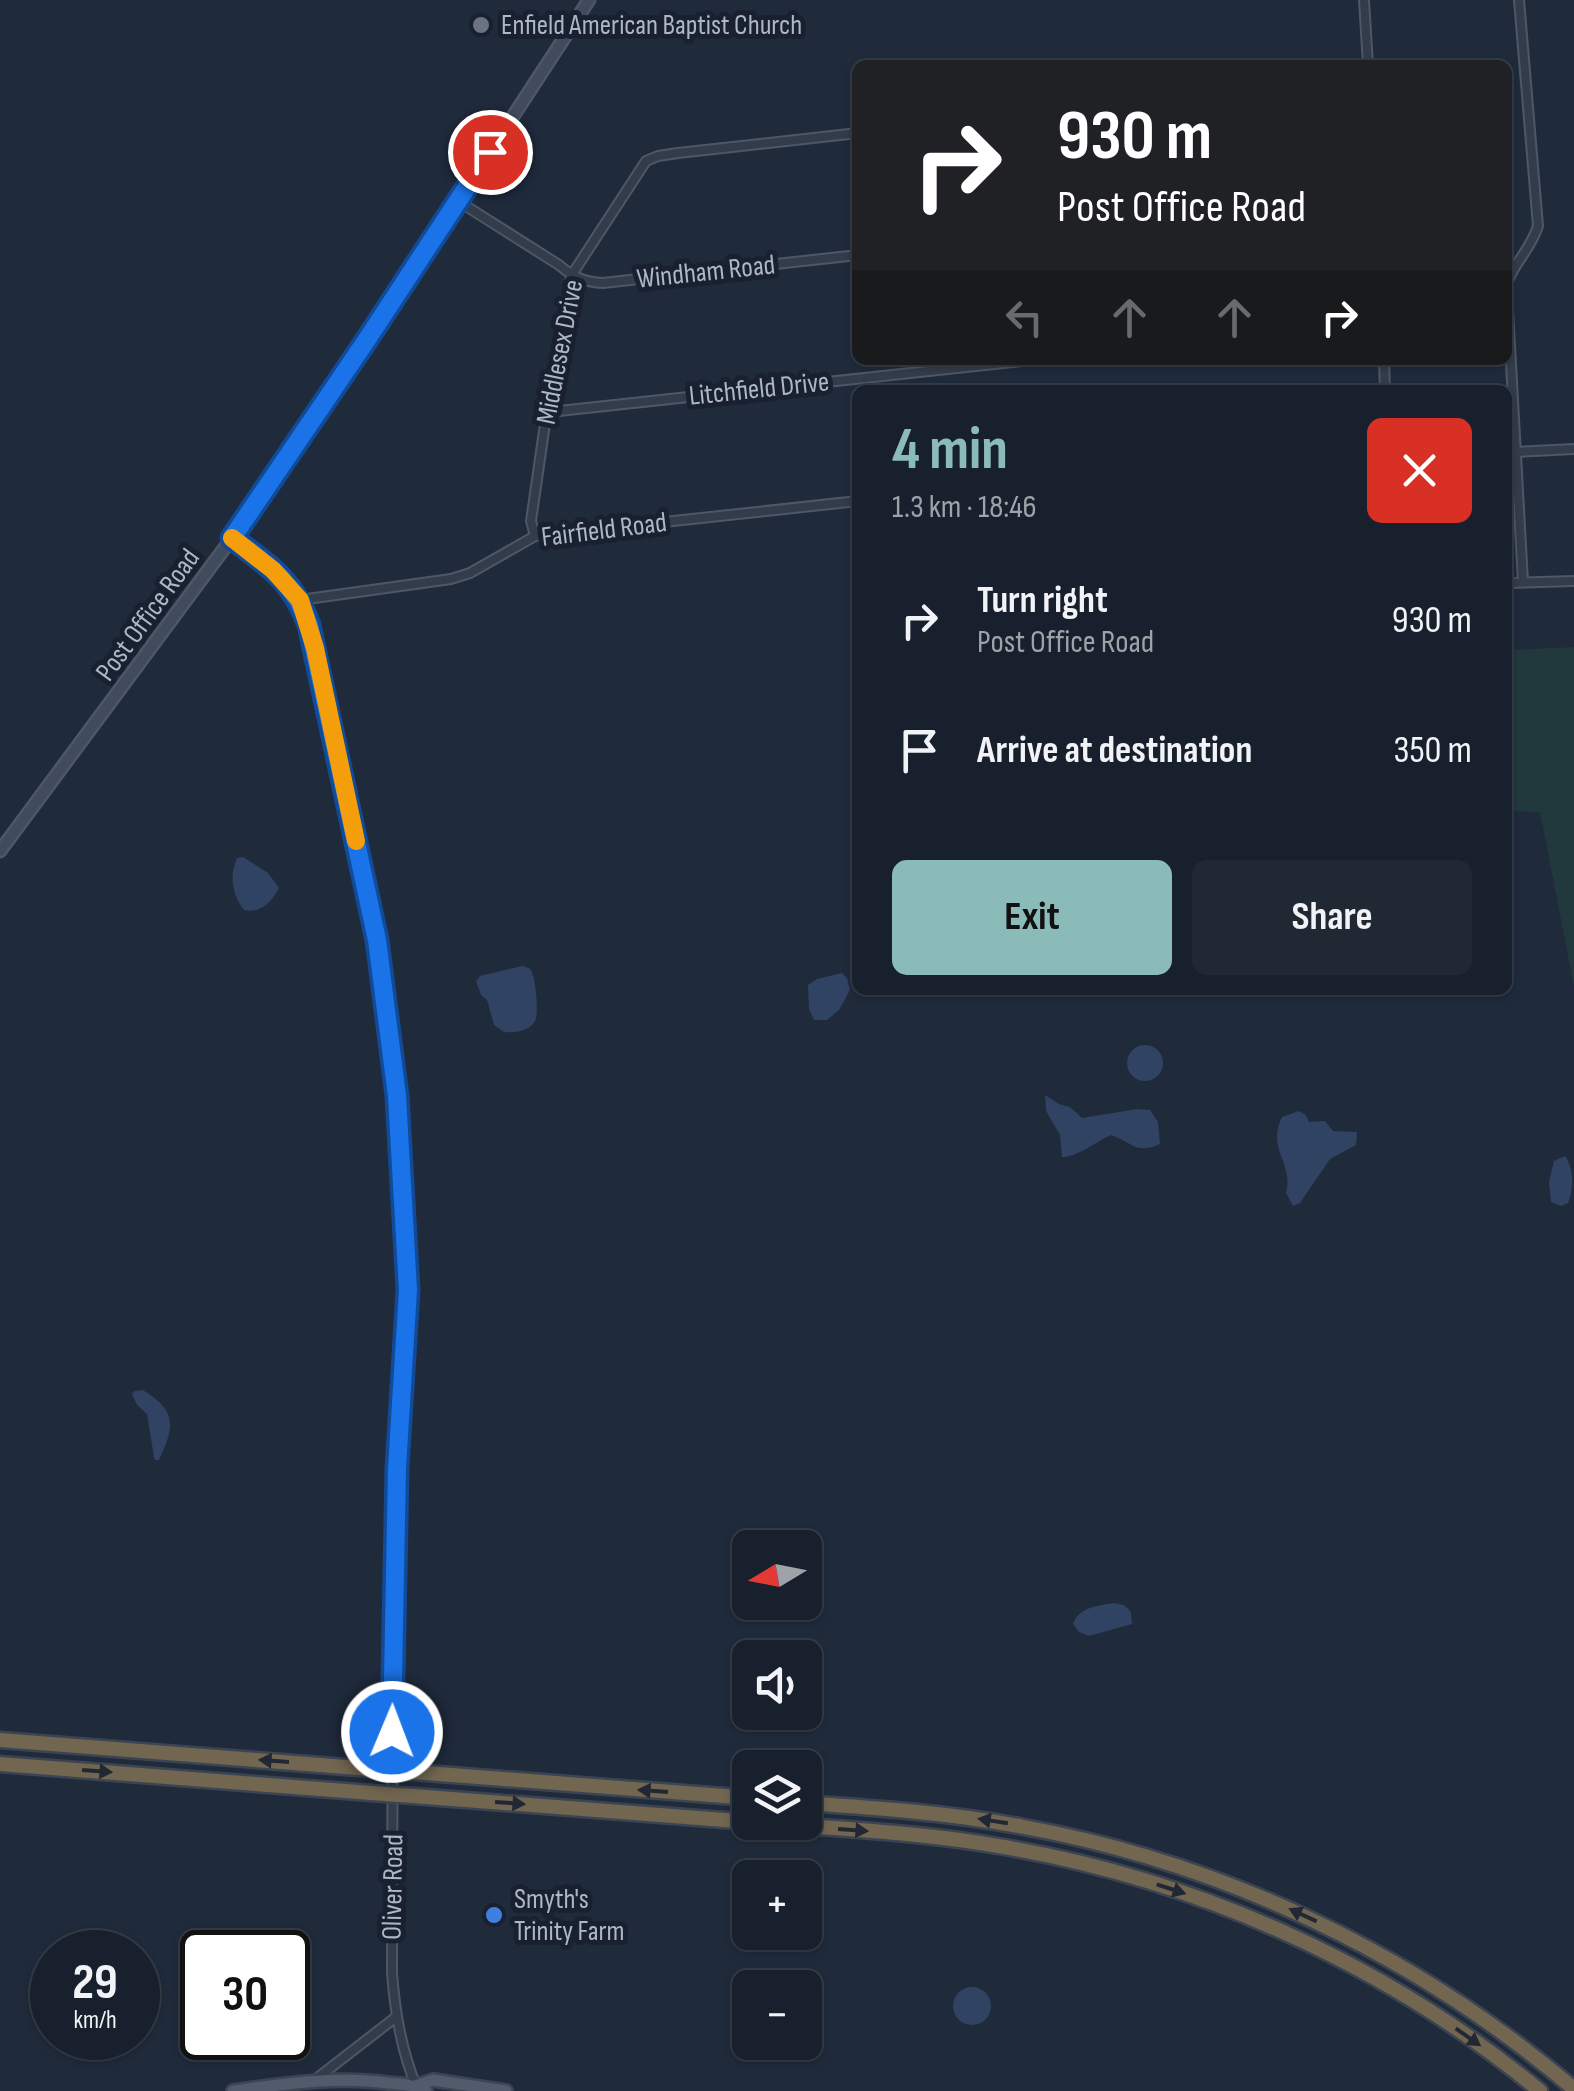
<!DOCTYPE html>
<meta charset="utf-8">
<style>
body{margin:0;font-family:"Sofia Sans Condensed",sans-serif;background:#202834;color:#f1f3f6;height:100vh;display:flex;flex-direction:column;font-size:38px;white-space:nowrap}
*{box-sizing:border-box;margin:0}
p{font-size:32px;color:#9ea3a9}
.icon{flex:none;width:55px;height:55px;fill:none;stroke:currentColor;stroke-width:2;stroke-linecap:round;stroke-linejoin:round}
.map{position:relative;flex:1;overflow:hidden}
.drawer{position:absolute;left:852px;top:385px;width:660px;height:610px;display:flex;flex-direction:column;background:#17202c;border-radius:15px;box-shadow:0 2px 8px #0004,0 0 0 2px #363e48}
.drawer>*{flex:none}
.guide{position:absolute;left:852px;top:60px;width:660px;height:305px;border-radius:15px;box-shadow:0 2px 8px #0004,0 0 0 2px #363e48;background:#202124;color:#fff;overflow:hidden}
.needle{width:65px;rotate:260deg}
.controls{position:absolute;left:732px;top:1530px;display:grid;gap:20px}
.controls a{display:grid;place-items:center;width:90px;height:90px;border-radius:15px;background:#17202c;box-shadow:0 2px 8px #0004,0 0 0 2px #363e48;font-size:50px}
.speed{position:absolute;left:30px;top:1930px;display:flex;gap:20px;font-size:50px;font-weight:700;text-align:center}
.speed>*{display:grid;place-content:center;width:130px;height:130px;border-radius:50%;background:#17202c;box-shadow:0 2px 8px #0004,0 0 0 2px #363e48;line-height:1}
.speed small{font-size:25px;font-weight:400}
.speed .limit{border:5px solid #111;border-radius:15px;background:#fff;color:#111}
.pin{position:absolute;display:grid;place-items:center;width:85px;height:85px;color:#fff;margin:-42px;border:5px solid #fff;border-radius:50%;box-shadow:0 2px 10px #0007}
.me{position:absolute;width:110px;margin:-55px;rotate:1deg;stroke-linejoin:round;filter:drop-shadow(0 0 8px #0008)}
.turn{display:flex;align-items:center;gap:35px;height:210px;padding:0 40px;font-size:45px}
.turn .icon{width:130px;height:130px;stroke-width:2.5}
.turn b{display:block;font-size:70px;line-height:85px}
.lanes{display:flex;align-items:center;height:95px;padding:0 40px;background:#0003;justify-content:center;gap:50px;direction:ltr}
.lanes .off{opacity:.35}
.round{display:grid;place-items:center;flex:none;width:105px;height:105px;border-radius:15px;background:#202834}
.summary{display:flex;align-items:center;justify-content:space-between;height:170px;padding:0 40px}
h1{font-size:60px;font-weight:700;line-height:75px;color:#8bbbb9}
.button{display:flex;gap:20px;margin-top:auto;padding:20px 40px}
.button a{flex:1;height:115px;border-radius:15px;background:#8bbbb9;color:#111;font-size:40px;font-weight:700;line-height:115px;text-align:center}
.button a+a{background:#202834;color:#f1f3f6}
ul{padding:0;list-style:none}
li{display:flex;align-items:center;gap:30px;height:130px;padding:0 40px}
li div{flex:1}
li b{display:block;font-size:38px}
li em{font-style:normal}
.map>svg:first-child{display:block}
.green{fill:#21383c}
.water{fill:#304362}
.lines{fill:none;stroke-linecap:round;stroke-linejoin:round}
.street-casing{stroke:#4e5766;stroke-width:12}
.secondary-casing{stroke:#4e5766;stroke-width:15}
.primary-casing{stroke:#3d4554;stroke-width:16}
.highway-casing{stroke:#3b4453;stroke-width:19}
.street{stroke:#333c4b;stroke-width:8}
.secondary{stroke:#414b5e;stroke-width:10}
.primary{stroke:#515b6b;stroke-width:11}
.highway{stroke:#726650;stroke-width:14}
.highway-bridge-casing{stroke:#3b4453;stroke-width:19;stroke-linecap:butt}
.highway-bridge{stroke:#726650;stroke-width:14}
.oneway{fill:#222833}
.route-casing{stroke:#114b97;stroke-width:25}
.route{stroke:#1a73e8;stroke-width:18}
.slow{stroke:#f59e0b;stroke-width:18}
.worship-dot{fill:#6b7280;stroke:#192130;stroke-width:4}
.shop-dot{fill:#3f7fe0;stroke:#192130;stroke-width:4}
.labels{text-anchor:middle;dominant-baseline:central;stroke-width:10;stroke-linejoin:round;paint-order:stroke}
.poi-label{font-size:28px;fill:#aeb7c7;stroke:#192130;text-anchor:start}
.street-label{font-size:28px;fill:#aeb7c7;stroke:#192130}
</style>
<div class="map">
<svg width="1574" height="2091" viewBox="0 0 1574 2091">
<rect width="100%" height="100%" fill="#1f2a3b"/>
<path class="green" d="M1574,647V987L1540,812L1508,811V650Z"/>
<path class="water" d="M243,857L268,873L279,888C272,902 260,914 244,910C232,894 229,877 237,858Z
M522,966C525,967 528,967 530,969C536,975 539,1014 535,1021C529,1032 514,1033 504,1032L494,1025L487,1000L481,995L476,981L480,976Z
M842,973L847,978L850,990L839,1010L827,1020H814L809,1009L808,985L817,979Z
M1127 1063a18 18 0 1 1 36 0a18 18 0 1 1-36 0Z
M1045,1095L1059,1104L1070,1107L1082,1118L1137,1109L1150,1110L1158,1122L1160,1144C1136,1155 1132,1142 1111,1135C1097,1141 1076,1158 1062,1157L1060,1135L1046,1111Z
M1299,1111L1306,1115L1309,1122L1325,1121L1333,1131L1357,1132L1356,1145L1330,1159L1300,1203L1293,1206L1286,1193C1294,1161 1266,1151 1282,1117Z
M1565,1156C1574,1168 1574,1189 1568,1203L1561,1206L1551,1202L1549,1182L1554,1161Z
M143,1390C177,1411 175,1426 159,1460H155L154,1457L147,1414L137,1405L132,1394L135,1391Z
M1114,1603L1124,1605L1131,1612L1132,1624L1089,1636L1079,1632L1073,1624C1079,1607 1097,1606 1114,1603Z
M953 2006a19 19 0 1 1 38 0a19 19 0 1 1-38 0Z"/>
<g class="lines">
<defs>
<path id="street" d="M1364,0L1368,65
M458,201L559,265C573,277 584,282 603,283L858,255
M1508,281C1517,259 1530,250 1538,226L1519,0
M1508,309L1523,582
M1384,360L1385,390
M547,410L559,411L1031,360
M1514,452L1574,449
M535,536L531,521L547,410L571,276L646,161L658,156L678,153L858,133
M232,538C269,566 293,579 309,625L377,940L397,1096L407,1241L408,1290L397,1469L393,1581L392,1973C395,2013 401,2051 417,2088
M1508,583L1574,581
M300,600L451,579L470,573L535,536L858,501
M316,2079L396,2017"/>
<path id="secondary" d="M0,851L232,538L369,337L589,0"/>
<path id="primary" d="M415,2086L433,2080L506,2091
M233,2091C285,2084 335,2076 388,2083C402,2084 414,2085 426,2091"/>
<path id="highway" d="M0,1740L371,1769
M0,1764L371,1793
M413,1772L750,1798
M413,1796L750,1822
M805,1803C878,1808 952,1813 1024,1827C1226,1864 1418,1956 1574,2089
M755,1822C836,1829 918,1832 998,1846C1196,1879 1385,1963 1540,2091"/>
</defs>
<use href="#street" class="street-casing"/>
<use href="#secondary" class="secondary-casing"/>
<use href="#primary" class="primary-casing"/>
<use href="#highway" class="highway-casing"/>
<use href="#street" class="street"/>
<use href="#secondary" class="secondary"/>
<use href="#primary" class="primary"/>
<use href="#highway" class="highway"/>
<defs>
<path id="highway-bridge" d="M371,1769L413,1772
M371,1793L413,1796"/>
</defs>
<use href="#highway-bridge" class="highway-bridge-casing"/>
<use href="#highway-bridge" class="highway-bridge"/>
</g>
<defs><path id="oneway-solid" d="M-6-.8H1V-3.2L6.5 0L1 3.2V.8H-6Z" transform="scale(2.5)"/></defs>
<g class="oneway">
<use href="#oneway-solid" transform="translate(274 1761) rotate(-176)"/>
<use href="#oneway-solid" transform="translate(97 1771) rotate(4)"/>
<use href="#oneway-solid" transform="translate(653 1791) rotate(-176)"/>
<use href="#oneway-solid" transform="translate(510 1803) rotate(4)"/>
<use href="#oneway-solid" transform="translate(993 1821) rotate(-171)"/>
<use href="#oneway-solid" transform="translate(853 1830) rotate(4)"/>
<use href="#oneway-solid" transform="translate(1171 1889) rotate(18)"/>
<use href="#oneway-solid" transform="translate(1303 1915) rotate(-155)"/>
<use href="#oneway-solid" transform="translate(1468 2037) rotate(35)"/>
</g>
<g class="lines">
<defs>
<path id="route" d="M392,1732L397,1468L408,1290L397,1096L377,940L309,625C293,580 269,566 232,538L368,338L490,152"/>
</defs>
<use href="#route" class="route-casing"/>
<use href="#route" class="route"/>
<path class="slow" d="M232,538L273,570L300,600L315,648L356,841"/>
</g>
<circle class="worship-dot" cx="481" cy="25" r="10"/>
<circle class="shop-dot" cx="494" cy="1915" r="10"/>
<g class="labels">
<g class="poi-label">
<text x="501" y="25">Enfield American Baptist Church</text>
<text x="514" y="1899">Smyth's<tspan x="514" dy="32">Trinity Farm</tspan></text>
</g>
<g class="street-label">
<text transform="translate(706 272) rotate(-6)">Windham Road</text>
<text transform="translate(560 352) rotate(-79)">Middlesex Drive</text>
<text transform="translate(759 389) rotate(-6)">Litchfield Drive</text>
<text transform="translate(604 530) rotate(-7)">Fairfield Road</text>
<text transform="translate(148 615) rotate(-54)">Post Office Road</text>
<text transform="translate(393 1887) rotate(-89)">Oliver Road</text>
</g>
</g>
</svg>
<div class="controls">
<a><svg class="needle" viewBox="-14 -14 28 28"><path d="M0-13l5 13h-10z" fill="#e53935"/><path d="M0 13l5-13h-10z" fill="#9ea3a9"/></svg></a>
<a><svg class="icon" aria-label="sound" viewBox="0 0 24 24"><path d="M4 9h4l5-4v14l-5-4H4zM17 9q2 3 0 6"/></svg></a>
<a><svg class="icon" aria-label="layers" viewBox="0 0 24 24"><path d="M12 4l9 5-9 5-9-5zM3 14l9 5 9-5"/></svg></a>
<a>+</a>
<a>−</a>
</div>
<div class="speed"><div>29<small>km/h</small></div><div class="limit">30</div></div>
<div class="pin" style="left:490px;top:152px;background:#d93025"><svg class="icon" aria-label="arrive" viewBox="0 0 24 24"><path d="M6 21V4h12l-3 4 3 4H6"/></svg></div>
<svg class="me" style="left:392px;top:1732px" viewBox="-20 -20 40 40"><circle r="17" fill="#1a73e8" stroke="#fff" stroke-width="3"/><path d="M0-11L8 9 0 5-8 9z" fill="#fff"/></svg>
<div class="guide">
<div class="turn"><svg class="icon" aria-label="right" viewBox="0 0 24 24"><path d="M7 20v-9h11M14 6l5 5-5 5"/></svg><div><b>930 m</b>Post Office Road</div></div>
<div class="lanes"><svg class="icon off" aria-label="left" viewBox="0 0 24 24"><path d="M17 20v-9H6M10 6l-5 5 5 5"/></svg><svg class="icon off" aria-label="ahead" viewBox="0 0 24 24"><path d="M12 20V5M6 11l6-6 6 6"/></svg><svg class="icon off" aria-label="ahead" viewBox="0 0 24 24"><path d="M12 20V5M6 11l6-6 6 6"/></svg><svg class="icon" aria-label="right" viewBox="0 0 24 24"><path d="M7 20v-9h11M14 6l5 5-5 5"/></svg></div>
</div>
<section class="drawer">
<div class="summary"><div><h1>4 min</h1><p>1.3 km · 18:46</p></div><a class="round" style="background:#d93025;color:#fff"><svg class="icon" aria-label="close" viewBox="0 0 24 24"><path d="M6 6l12 12M18 6L6 18"/></svg></a></div>
<ul>
<li><svg class="icon" aria-label="right" viewBox="0 0 24 24"><path d="M7 20v-9h11M14 6l5 5-5 5"/></svg><div><b>Turn right</b><p>Post Office Road</p></div><em>930 m</em></li>
<li><svg class="icon" aria-label="arrive" viewBox="0 0 24 24"><path d="M6 21V4h12l-3 4 3 4H6"/></svg><div><b>Arrive at destination</b></div><em>350 m</em></li>
</ul>
<div class="button"><a>Exit</a><a>Share</a></div>
</section>
</div>
